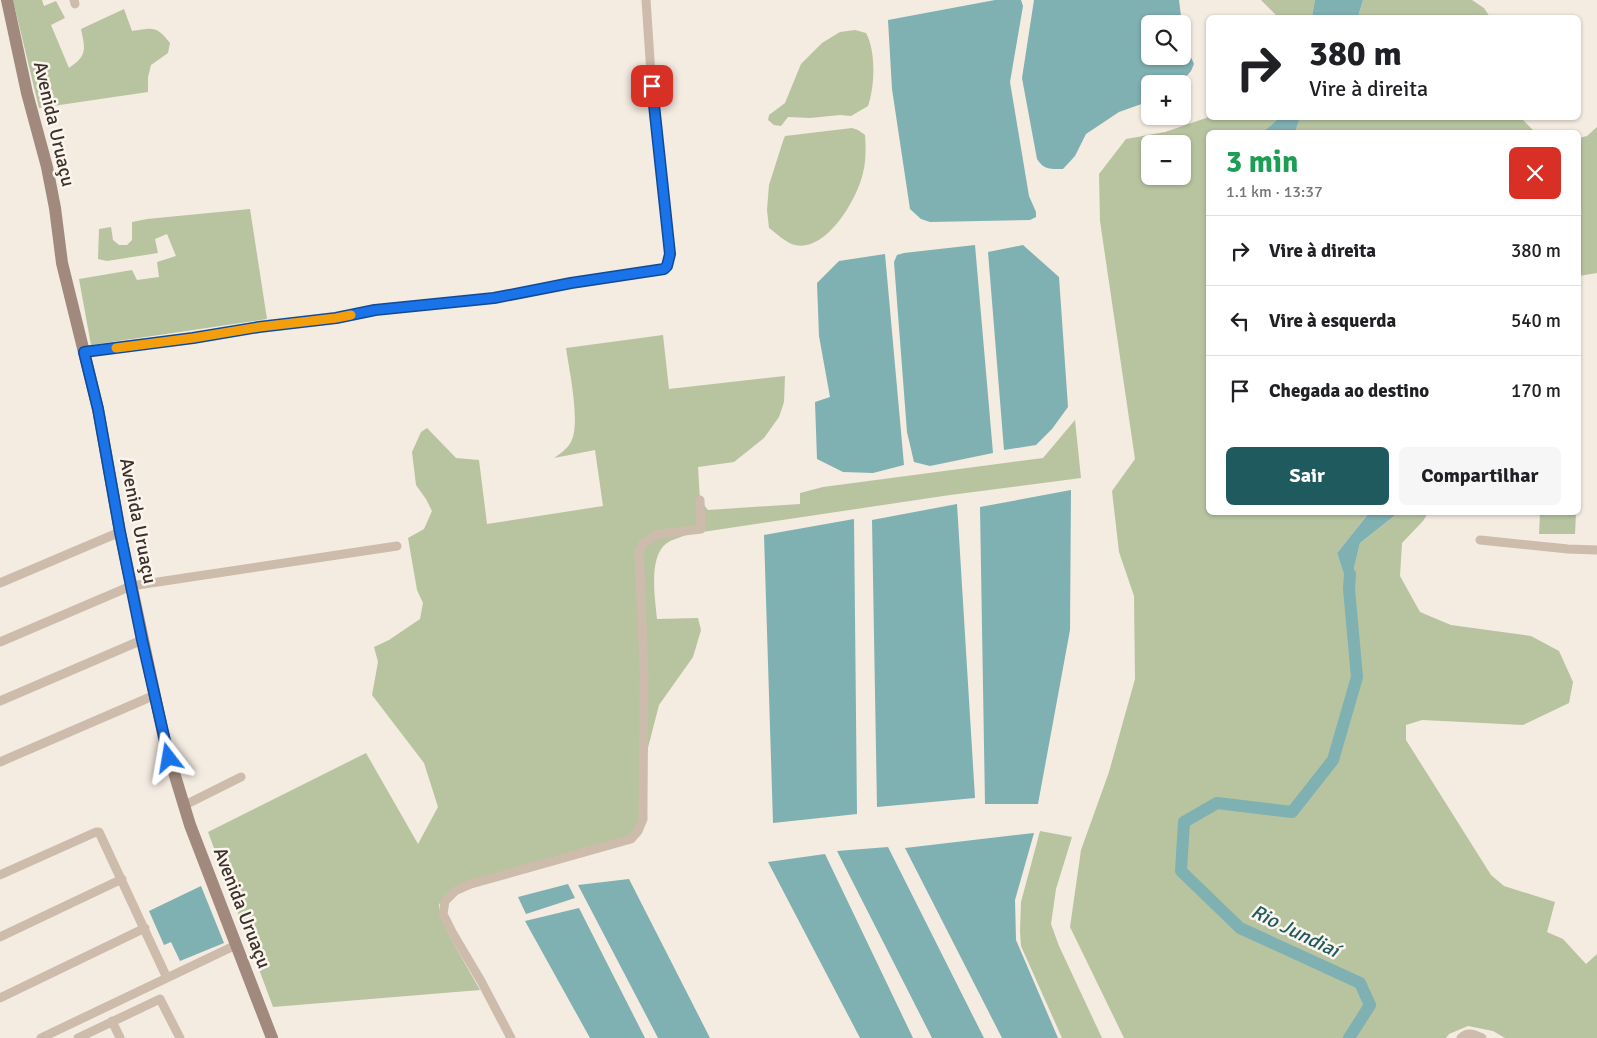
<!DOCTYPE html>
<html lang="pt">
<meta charset="utf-8">
<style>
body{margin:0;font-family:Signika,sans-serif;background:#f6f6f6;color:#202124;height:100vh;display:flex;flex-direction:column;font-size:19px;white-space:nowrap}
*{box-sizing:border-box;margin:0}
p{font-size:16px;color:#757577}
.icon{flex:none;width:28px;height:28px;fill:none;stroke:currentColor;stroke-width:2;stroke-linecap:round;stroke-linejoin:round}
.map{position:relative;flex:1;overflow:hidden}
.sheet{position:absolute;left:1206px;top:130px;width:375px;height:385px;display:flex;flex-direction:column;background:#fff;border-radius:8px;box-shadow:0 1px 4px #0004}
.sheet>*{flex:none}
.top-card{position:absolute;left:1206px;top:15px;width:375px;height:105px;border-radius:8px;box-shadow:0 1px 4px #0004;background:#fff;color:#202124;overflow:hidden}
.buttons{position:absolute;left:1141px;top:15px;display:grid;gap:10px}
.buttons a{display:grid;place-items:center;width:50px;height:50px;border-radius:8px;background:#fff;box-shadow:0 1px 4px #0004;font-size:25px}
.pin{position:absolute;display:grid;place-items:center;width:42px;height:42px;color:#fff;margin:-21px;border-radius:10px;box-shadow:0 2px 8px #0006}
.me{position:absolute;width:55px;margin:-28px;rotate:346deg;stroke-linejoin:round;filter:drop-shadow(0 0 4px #0008)}
.turn{display:flex;align-items:center;gap:18px;height:105px;padding:0 20px;font-size:22px}
.turn .icon{width:65px;height:65px;stroke-width:2.5}
.turn b{display:block;font-size:35px;line-height:42px}
.round{display:grid;place-items:center;flex:none;width:52px;height:52px;border-radius:8px;background:#f6f6f6}
.headline{display:flex;align-items:center;justify-content:space-between;height:85px;padding:0 20px}
h1{font-size:30px;font-weight:700;line-height:38px;color:#1e9e55}
.primary-button{display:flex;gap:10px;margin-top:auto;padding:10px 20px}
.primary-button a{flex:1;height:58px;border-radius:8px;background:#1f5a5e;color:#fff;font-size:20px;font-weight:700;line-height:58px;text-align:center}
.primary-button a+a{background:#f6f6f6;color:#202124}
ul{padding:0;list-style:none}
li{display:flex;align-items:center;gap:15px;height:70px;padding:0 20px;border-top:1px solid #e0e0e0}
li div{flex:1}
li b{display:block;font-size:19px}
li em{font-style:normal}
.map>svg:first-child{display:block}
.green{fill:#b8c4a0;fill-rule:evenodd}
.water{fill:#7fb0b2}
.lines{fill:none;stroke-linecap:round;stroke-linejoin:round}
.river{stroke:#7fb0b2;stroke-width:12}
.street{stroke:#cdbbac;stroke-width:9}
.secondary{stroke:#a18a7d;stroke-width:12}
.route-casing{stroke:#114b97;stroke-width:12}
.route{stroke:#1a73e8;stroke-width:9}
.slow{stroke:#f59e0b;stroke-width:9}
.labels{text-anchor:middle;dominant-baseline:central;stroke-width:5;stroke-linejoin:round;paint-order:stroke}
.street-label{font-size:19px;fill:#3b302b;stroke:#fbf5ee}
.water-label{font-size:20px;font-style:italic;fill:#1f5a5e;stroke:#fbf5ee}
</style>
<div class="map">
<svg width="1597" height="1038" viewBox="0 0 1597 1038">
<rect width="100%" height="100%" fill="#f4ebe1"/>
<path class="green" d="M13,0H42L44,6L56,1L65,18L51,25L69,68C88,55 85,49 81,29L124,9L132,31C153,28 156,25 170,43L168,53L151,65L148,77V92L39,108Z
M1261,0H1315L1312,18L1275,17L1276,15Z
M1363,0H1472L1484,8L1490,17H1358Z
M855,30L866,33C876,51 875,86 868,106L851,116L840,115L810,118L788,117L781,126L774,125L768,120L769,115L785,103L801,64L822,43L840,32Z
M1209,117L1279,118L1263,132H1209V512L1369,513L1337,553L1349,588L1360,543L1398,513H1428L1423,521L1402,543L1400,576L1420,612L1451,625L1531,636L1559,651L1573,682L1569,703L1523,725L1422,720L1406,725V740L1491,875L1504,886L1555,902L1547,932L1563,939L1586,964L1597,954V1038H1505L1493,1031L1468,1026L1449,1034L1446,1038H1124L1070,927L1081,850L1109,772L1135,679L1134,596L1119,552L1112,491L1135,459L1100,221L1099,174L1126,139L1165,132ZM1150,144H1182V176H1150Z
M1300,118H1521L1535,132H1295Z
M1597,127V273L1579,276V138L1587,136Z
M852,128L858,130L865,135C866,148 866,161 863,173C857,199 827,252 795,245C786,243 776,233 769,228L767,210L769,185L783,141L785,136Z
M250,209L267,319L91,345L79,279L132,270L137,280L159,277L157,262L176,256L167,234L155,239L158,253L107,261L98,259L99,229L111,227L113,240L119,245H127L132,240V222L147,219Z
M663,335L669,389L785,376L784,402L779,417L764,438L734,462L698,467L700,500L708,510L800,504V493L823,487L1043,458L1075,420L1081,478L950,495L689,534C682,537 673,539 667,543C648,556 655,598 657,619L698,618L701,630L693,657L659,705L644,763L643,819L631,839L471,884L439,904V914L450,937L480,990L273,1007L208,832L366,753L418,844L438,807L424,763L372,695L378,662L374,647L389,640L420,619L423,603L417,590L408,538L424,529L432,511L426,499L416,485L412,452L421,432L427,428L456,458L479,460L487,524L603,506L595,450L554,458C560,454 567,449 571,442C581,424 569,369 566,348Z
M1540,513H1576L1575,534H1539Z
M1040,831L1072,837L1056,889L1051,924L1059,946L1102,1038H1062L1021,946L1020,931L1021,902Z"/>
<path class="water" d="M995,0H1021L1023,6L1010,82L1029,196L1036,212V217L1030,220L930,222L921,219L910,209L892,89L888,20Z
M1034,0H1179L1182,24H1150V56H1182L1183,24L1185,44L1194,64L1191,71L1180,84H1150V101L1119,112L1086,134L1075,156L1063,169C1050,169 1044,170 1037,159L1022,78Z
M1315,0H1363L1358,17H1312Z
M1279,118H1300L1295,132H1263Z
M975,245L993,453L930,466L914,462L907,432L894,262L897,255L904,253Z
M1023,245L1059,277L1068,407L1052,429L1036,445L1004,450L988,252Z
M885,254L904,465L873,473L843,472L817,459L815,402L830,397L819,336L817,283L839,261Z
M1071,490L1070,630L1038,804H985L980,507Z
M957,504L975,798L877,807L872,520Z
M1369,513H1398L1360,543L1349,589L1337,553Z
M854,519L857,814L773,823L764,535Z
M1034,833L1015,900L1016,940L1058,1038H1002L905,848Z
M888,847L984,1038H932L837,851Z
M825,854L913,1038H860L768,862Z
M629,879L710,1038H658L578,885Z
M568,884L575,898L526,914L518,897Z
M201,886L224,943L180,961L171,942L164,945L149,911Z
M579,908L645,1038H590L525,921Z"/>
<g class="lines">
<path class="river" d="M1349,1038L1370,1005L1360,983L1240,928L1181,871L1184,822L1217,803L1292,812L1333,760L1357,677L1349,589L1350,574"/>
<path class="street" d="M74,0L75,4
M84,352L193,338L259,327L336,318L375,310L494,298L571,283L664,269L667,266L670,254L653,104L646,0
M1480,540L1568,549L1597,550
M0,583L120,532
M0,642L131,586L397,546
M0,701L142,640
M0,762L155,695
M183,806L241,777
M0,875L96,832H99L167,978
M0,937L122,879
M0,998L145,928
M112,1021L120,1038
M41,1038L236,945
M78,1038L160,999L180,1038
M511,1038L481,981L452,932L443,914L445,901L455,891L471,884L631,839L638,831L643,819V802L644,673L639,551L643,543L659,534L701,529L700,500
M1461,1038C1467,1031 1475,1034 1482,1038"/>
<path class="secondary" d="M7,0L27,93L47,167L55,208L62,263L98,409L120,532L165,743L190,825L272,1038"/>
</g>
<g class="lines">
<defs>
<path id="route" d="M169,758L142,640L120,532L98,409L84,352L193,338L259,327L336,318L375,310L494,298L571,283L664,269L667,266L670,254L652,86"/>
</defs>
<use href="#route" class="route-casing"/>
<use href="#route" class="route"/>
<path class="slow" d="M116,348L193,338L259,327L336,318L351,315"/>
</g>
<g class="labels">
<g class="street-label">
<text transform="translate(54 124) rotate(77)">Avenida Uruaçu</text>
<text transform="translate(138 521) rotate(79)">Avenida Uruaçu</text>
<text transform="translate(242 908) rotate(69)">Avenida Uruaçu</text>
</g>
<g class="water-label">
<text transform="translate(1295 931) rotate(26)">Rio Jundiaí</text>
</g>
</g>
</svg>
<div class="buttons">
<a><svg class="icon" aria-label="search" viewBox="0 0 24 24"><circle cx="10" cy="10" r="6"/><path d="M15 15l6 6"/></svg></a>
<a>+</a>
<a>−</a>
</div>
<div class="pin" style="left:652px;top:86px;background:#d93025"><svg class="icon" aria-label="arrive" viewBox="0 0 24 24"><path d="M6 21V4h12l-3 4 3 4H6"/></svg></div>
<svg class="me" style="left:169px;top:758px" viewBox="-20 -20 40 40"><path d="M0-17L14 15 0 8-14 15z" fill="#1a73e8" stroke="#fff" stroke-width="4"/></svg>
<div class="top-card">
<div class="turn"><svg class="icon" aria-label="right" viewBox="0 0 24 24"><path d="M7 20v-9h11M14 6l5 5-5 5"/></svg><div><b>380 m</b>Vire à direita</div></div>
</div>
<section class="sheet">
<div class="headline"><div><h1>3 min</h1><p>1.1 km · 13:37</p></div><a class="round" style="background:#d93025;color:#fff"><svg class="icon" aria-label="close" viewBox="0 0 24 24"><path d="M6 6l12 12M18 6L6 18"/></svg></a></div>
<ul>
<li><svg class="icon" aria-label="right" viewBox="0 0 24 24"><path d="M7 20v-9h11M14 6l5 5-5 5"/></svg><div><b>Vire à direita</b></div><em>380 m</em></li>
<li><svg class="icon" aria-label="left" viewBox="0 0 24 24"><path d="M17 20v-9H6M10 6l-5 5 5 5"/></svg><div><b>Vire à esquerda</b></div><em>540 m</em></li>
<li><svg class="icon" aria-label="arrive" viewBox="0 0 24 24"><path d="M6 21V4h12l-3 4 3 4H6"/></svg><div><b>Chegada ao destino</b></div><em>170 m</em></li>
</ul>
<div class="primary-button"><a>Sair</a><a>Compartilhar</a></div>
</section>
</div>
